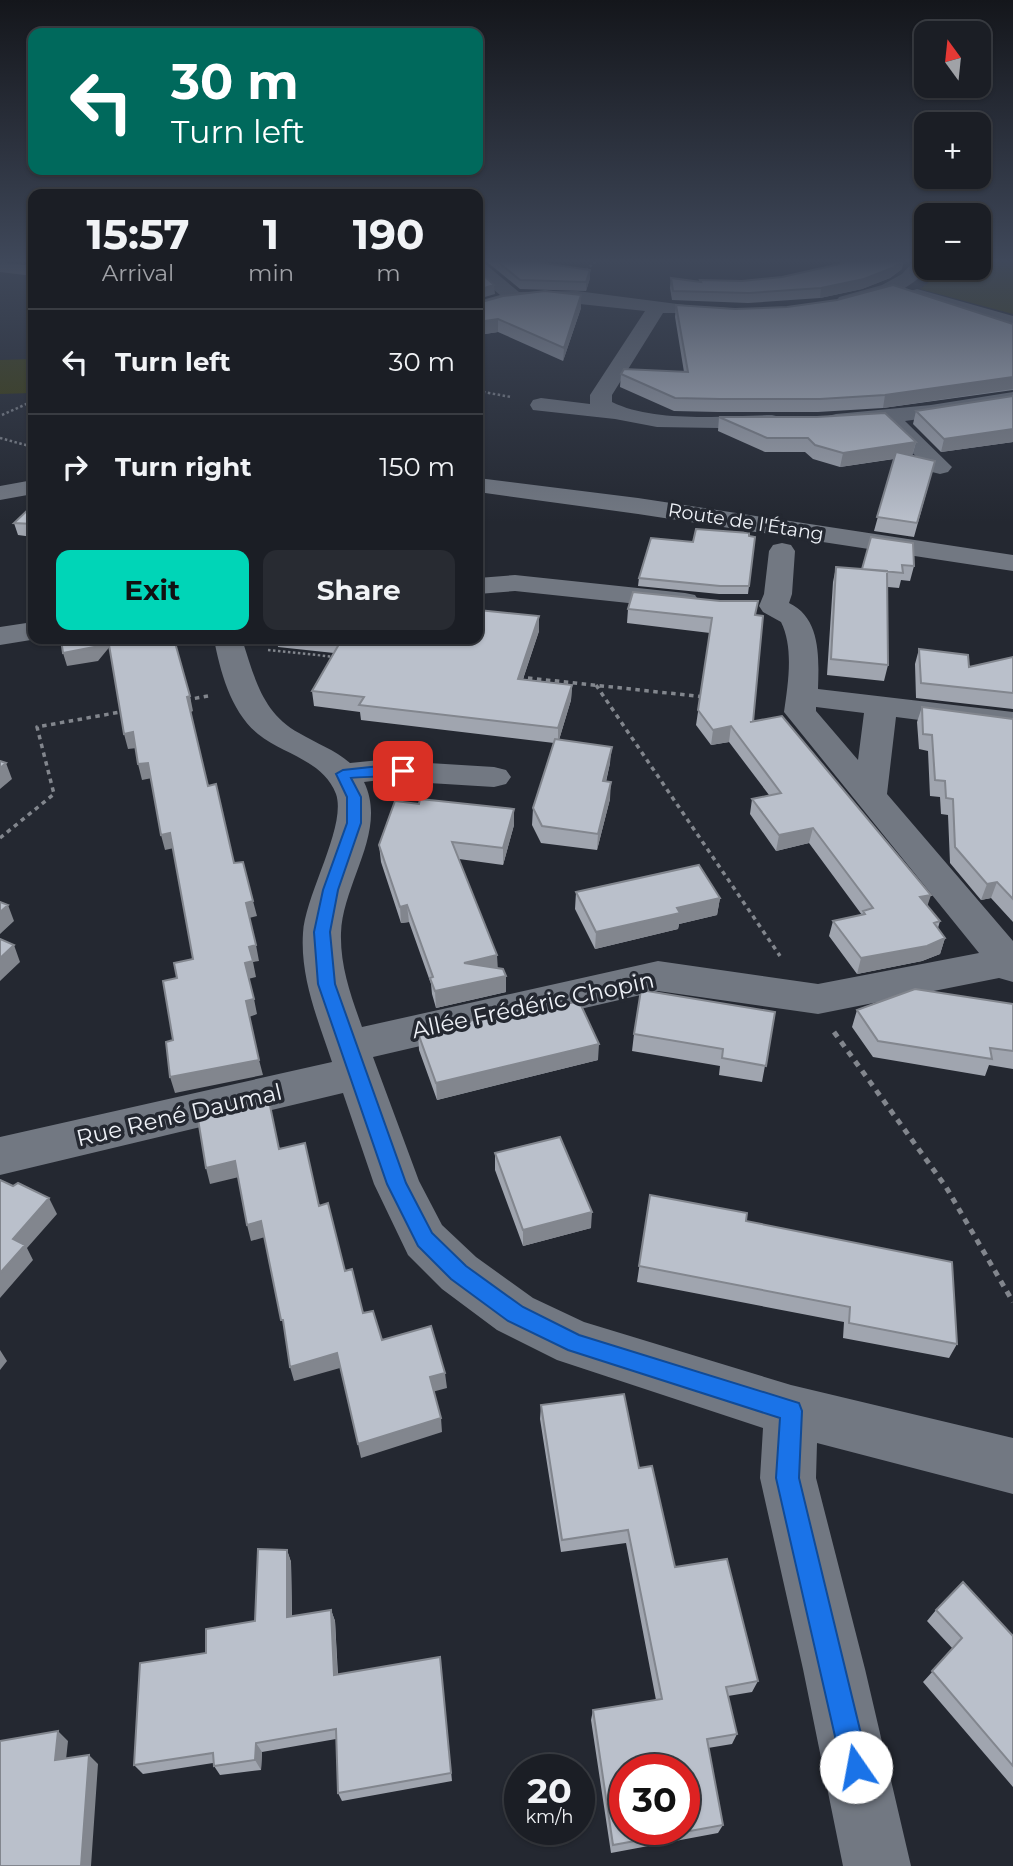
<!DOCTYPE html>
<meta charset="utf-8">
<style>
body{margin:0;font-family:Montserrat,sans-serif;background:#282b32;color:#f1f3f6;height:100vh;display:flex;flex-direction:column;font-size:26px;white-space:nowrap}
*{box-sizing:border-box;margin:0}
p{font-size:23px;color:#a0a2a7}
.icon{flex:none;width:38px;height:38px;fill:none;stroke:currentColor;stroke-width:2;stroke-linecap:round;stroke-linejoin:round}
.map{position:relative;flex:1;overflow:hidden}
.sheet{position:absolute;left:28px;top:189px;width:455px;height:455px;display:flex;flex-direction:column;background:#1b1e25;border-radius:14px;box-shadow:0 2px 5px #0004,0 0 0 2px #393c42}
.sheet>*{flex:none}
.hud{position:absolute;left:28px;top:28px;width:455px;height:147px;border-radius:14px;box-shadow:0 2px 5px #0004,0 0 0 2px #393c42;background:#00695c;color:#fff;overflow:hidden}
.needle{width:46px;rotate:345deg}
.controls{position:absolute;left:914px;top:21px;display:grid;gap:14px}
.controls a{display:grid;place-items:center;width:77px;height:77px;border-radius:14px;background:#1b1e25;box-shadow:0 2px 5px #0004,0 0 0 2px #393c42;font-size:35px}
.speed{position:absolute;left:504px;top:1754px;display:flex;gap:14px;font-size:35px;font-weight:700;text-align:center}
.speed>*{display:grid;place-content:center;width:91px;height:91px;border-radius:50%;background:#1b1e25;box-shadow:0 2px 5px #0004,0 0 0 2px #393c42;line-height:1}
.speed small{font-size:18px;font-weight:400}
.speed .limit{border:10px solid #d22;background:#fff;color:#111}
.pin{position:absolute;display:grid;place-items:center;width:60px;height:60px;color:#fff;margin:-30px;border-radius:14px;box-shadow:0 4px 10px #0006}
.me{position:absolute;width:77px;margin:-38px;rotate:348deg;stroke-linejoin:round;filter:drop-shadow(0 0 5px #0008)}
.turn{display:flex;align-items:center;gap:24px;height:147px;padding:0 28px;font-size:32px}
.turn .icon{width:91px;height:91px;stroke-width:2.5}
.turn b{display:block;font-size:49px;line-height:60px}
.eta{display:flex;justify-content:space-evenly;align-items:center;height:119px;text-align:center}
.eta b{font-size:42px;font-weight:700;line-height:49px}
.button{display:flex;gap:14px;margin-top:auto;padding:14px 28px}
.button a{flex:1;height:80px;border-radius:14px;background:#00d5b7;color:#111;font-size:28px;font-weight:700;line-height:80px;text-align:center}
.button a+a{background:#282b32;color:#f1f3f6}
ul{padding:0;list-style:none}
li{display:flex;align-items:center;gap:21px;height:105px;padding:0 28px;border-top:2px solid #393c42}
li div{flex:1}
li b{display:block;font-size:26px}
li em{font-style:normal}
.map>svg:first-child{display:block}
.green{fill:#3c3d0a}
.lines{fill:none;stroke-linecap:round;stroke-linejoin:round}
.path-far2{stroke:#82868d;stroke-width:2.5;stroke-dasharray:2.5 2.5;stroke-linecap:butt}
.path-far1{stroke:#82868d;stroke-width:3.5;stroke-dasharray:4.5 4.5;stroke-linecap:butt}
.path{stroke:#82868d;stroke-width:5;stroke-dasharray:6 6;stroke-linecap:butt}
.minor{fill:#727882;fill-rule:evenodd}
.tertiary{fill:#727882;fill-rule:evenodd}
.wall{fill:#a0a5af}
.shaded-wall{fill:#82868e}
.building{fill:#bac0cb;stroke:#82868e;stroke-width:2;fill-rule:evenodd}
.route{fill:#1a73e8;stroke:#114b97;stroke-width:2}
.labels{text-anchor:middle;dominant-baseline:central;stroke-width:7;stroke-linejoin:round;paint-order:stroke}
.far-street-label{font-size:19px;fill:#eef1f7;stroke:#242831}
.street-label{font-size:23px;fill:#eef1f7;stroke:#242831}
</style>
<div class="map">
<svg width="1013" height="1866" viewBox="0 0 1013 1866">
<rect width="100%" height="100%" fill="#242831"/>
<path class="green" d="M978,261H1013V314L920,289L947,268H978Z
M33,359V393L0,394V360Z"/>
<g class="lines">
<path class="path-far2" d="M586,270L596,261
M478,391L511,397
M2,415L33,401
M0,438L33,447
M268,650L336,657"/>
<path class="path-far1" d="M519,677L705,697
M596,685L780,956
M186,700L208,696
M0,838L54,794L37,727L126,711"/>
<path class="path" d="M834,1032L946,1187L1013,1302"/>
<path class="minor" d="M914,261H926L927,268C909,294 875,300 846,307L837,301L839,297L882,285L902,274Z
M478,262L484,263L519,292L577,291L685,305L688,309L685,313H663L612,395V402C654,423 725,416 772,415L780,417L783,422L780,427L772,429L657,427L615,419L533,410L530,405L533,400L541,398L590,404V395L645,311L552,301L504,305L478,313V301L500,295L478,276Z
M917,289L1013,316V328L910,299L908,295L910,291Z
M1013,392V406L905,421L952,467L948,472L940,474L932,472L882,423L836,428L828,426L825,421L828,416L836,414L931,405Z
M33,480V494L0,500V486Z
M782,543L791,545L795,551L792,594L789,603C821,618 819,658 818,689L1013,712V732L896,717L887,794L1013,941V982L999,978L818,1014L658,991L373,1057L419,1181L442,1225L476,1257L533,1298L584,1322L791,1385L1013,1438V1494L817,1443L816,1478L865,1669L911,1866H843L803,1669L760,1478L763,1428L557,1360L497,1330L442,1289L408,1255L374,1184L343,1093L0,1175V1137L332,1062C318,1020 300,978 303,933C305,895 347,826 336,794C323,760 284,755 258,734C231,712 220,671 214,639H242C254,676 262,713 299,733C317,744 334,749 350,763L380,760L494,767L506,770L511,777L506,784L494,787L380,780L364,782C388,831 343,882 341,933C340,966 351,996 362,1027L658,961L818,984L979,953L784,712C788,684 794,648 781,622L763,612L759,606L764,594L769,551L773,545ZM816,707L864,713L858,760L816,711Z
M515,575L685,593L695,595L699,601L695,607L685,609L515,591L478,594V578Z
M33,622V639H37L0,645V627Z"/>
<path class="tertiary" d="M0,262L33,266V276L0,272Z
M478,478L638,498L1013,555V571L638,514L478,492Z"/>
</g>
<path class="wall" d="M486,261H530L590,270V278L586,291L520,289Z
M902,269L890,278L862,289L820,298L748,303L672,300L670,288L671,278L700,282L742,281Z
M478,303L581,308L563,361L498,332L478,335Z
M676,305L1013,324V390L883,408L818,412H718L674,411L620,387L621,374L684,372L675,317Z
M1013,396V442L941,452L913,424L916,411Z
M719,417L916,442L912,456L935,461L914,537L874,531L894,459L840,467L813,459L805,452H765L718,431Z
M33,505V537L18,535L14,523Z
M749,536L755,537L748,594H719L638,586L639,578L693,542Z
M871,537L914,566L910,581L901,580L899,588L888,587V665L884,681L827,675L833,582L836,567L862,569Z
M628,609L755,615L753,722L927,906L940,921L938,928L945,938L940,954L922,961L857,974L829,936L833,921L862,915L809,843L776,851L750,814L752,799L769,795L729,742L711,745L696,725L710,633L627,623Z
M539,631L523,679L572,685L571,700L559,740L610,763L606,782L610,799L597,850L541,843L532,825L533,808L554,743L361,720L360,712L314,706L312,691L334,653L278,647L277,639H478Z
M919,649L969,667L1013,657V709L916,698L915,664Z
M922,707L1013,719V922L991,898L981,900L950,863L948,815L941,814L940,797L930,796L928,751L919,749L917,722Z
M419,804L514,809V825L503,865L459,859L506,992L436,1008L432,994L431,984L409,922L401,923L381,862L379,845Z
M576,892L720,898L717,915L679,924L678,929L595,949L575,909Z
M1013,1004V1069L989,1065L985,1076L873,1057L852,1027L857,1010Z
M775,1012L762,1082L719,1075L720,1066L632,1051L634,1034Z
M523,1014L598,1060L437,1100L419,1050L418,1033Z
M495,1153L591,1228L523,1246L495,1170Z
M650,1195L746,1221L957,1344L949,1358L843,1338L844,1322L637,1282Z
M541,1405L639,1468L675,1567L758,1681L752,1692L728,1696L737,1734L732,1744L708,1748L723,1825L718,1833L611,1853L591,1720L593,1710L656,1700L626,1543L561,1552L540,1419Z
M287,1550L291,1562L292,1616L331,1610L335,1621L338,1675L440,1657L452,1781L342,1801L338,1793L336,1739L262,1752L261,1770L220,1775L214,1766L213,1763L143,1774L134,1765L206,1653L255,1621Z
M936,1610L1013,1636V1787L923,1682L953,1649L927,1621Z"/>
<path class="shaded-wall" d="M902,261H904L902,269L890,278L862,289L820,298L821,288Z
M590,270V278L586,291V282Z
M494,285L495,294L478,299V290Z
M581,295V308L563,361L564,348Z
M498,319V332L478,335V322Z
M1013,377V389L883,408L885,395Z
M1013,429V442L941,452L944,439Z
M916,442L912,456L840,467L843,453Z
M539,616V631L518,694V679Z
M101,639H116L98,661L67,666L63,653Z
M572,685L571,700L558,743V728Z
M190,696L193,711L191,712L187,697Z
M731,726L729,742L711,745L713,730Z
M133,732L137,748L128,749L124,734Z
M612,747L610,763L602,798L603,781Z
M6,763L12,779L0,789V768Z
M148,763L152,778L142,780L138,764Z
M611,782L610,799L597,850L598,834Z
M514,809V825L503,865V848Z
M813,828L809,843L776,851L779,835Z
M170,833L174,848L165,850L161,835Z
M997,882L991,898L981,900L987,884Z
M931,895L926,910L920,897Z
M720,898L717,915L679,924L678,929L595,949L596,932L677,908Z
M253,901L257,916L249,918L246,903Z
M8,905L14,921L0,934V912Z
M407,905L409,922L401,923L400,907Z
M945,938L940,954L922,961L857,974L861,958Z
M14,945L20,962L0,981V958Z
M256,945L259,961L253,962L256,977L248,979L245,963L249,947Z
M497,955L498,971L464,963Z
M506,976V992L436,1008L435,991Z
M254,999L257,1014L249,1017L246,1001Z
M599,1044L598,1060L437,1100L436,1083Z
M259,1060L263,1075L175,1093L170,1077Z
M235,1161L239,1177L210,1184L206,1168Z
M49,1198L57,1214L27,1248L33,1260L0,1298V1273L13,1239Z
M592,1212L591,1228L523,1246V1230Z
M261,1221L265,1237L251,1241L247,1225Z
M0,1350L7,1361L0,1370Z
M337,1353L340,1368L294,1381L290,1367Z
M445,1373L447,1388L432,1392L430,1377Z
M441,1418L442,1432L361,1458L358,1444Z
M287,1550L291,1562L292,1628L287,1617Z
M331,1610L335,1621L338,1686L334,1675Z
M58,1731L68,1741L65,1769L55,1760Z
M256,1743L262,1752L261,1770L255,1760Z
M89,1755L98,1764L91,1866H81Z"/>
<path class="building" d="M497,261H530L590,270L586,282L520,280Z
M853,261H902L892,268L864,279L821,288L749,293L673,291L671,278L701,282L700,280L742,281L782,277Z
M478,270L494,285L478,290Z
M893,285L1013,324V377L885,395L820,399H720L675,398L621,374L624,369L688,372L676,305L735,309L787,307L837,300Z
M545,291L581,295L564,348L498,319L478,322V303L503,296Z
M1013,396V429L944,439L916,411Z
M885,413L916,442L843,453L815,445L808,438H767L719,417H817Z
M896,452L935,461L917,523L877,517Z
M33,505V524L14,523Z
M696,529L749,533V536L755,537L749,586H720L639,578L651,538L693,542Z
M871,537L913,543L914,566L902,565L903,573L862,569Z
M836,567L887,571L888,665L831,659Z
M633,592L720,601H758L755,615L763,616L753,722H750L782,716L931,895L920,897L940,921L934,923L945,938L927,946L861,958L833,921L865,914L863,911L873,908L813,828L779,835L752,799L781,793L731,726L713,730L698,710L712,618L628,609Z
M478,610L539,616L518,679L572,685L558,728L359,705L364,697L312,691L342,639H339H478Z
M61,639H101L94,647L63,653Z
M108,639H174L190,696L187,697L208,786L216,784L234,863L243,862L253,901L246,903L256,945L249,947L253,961L245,963L254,999L246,1001L259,1060L170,1077L166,1042L173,1040L163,981L177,978L174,963L193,959L170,833L161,835L148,763L138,764L133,732L124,734Z
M919,649L968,655L969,667L1013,657V693L921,683Z
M922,707L1013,719V899L997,882L987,884L955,847L953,799L946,798L945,781L935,780L932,735L923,734Z
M555,739L612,747L603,781L611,782L598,834L542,826L533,808Z
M0,761L6,763L0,768Z
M420,799L514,809L503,848L452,842L497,955L464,963L503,969L506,976L435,991L430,978L433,977L407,905L400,907L379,845L395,801L419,804Z
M699,865L720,898L677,908L680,913L596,932L576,892Z
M0,902L8,905L0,912Z
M0,939L14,945L0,958Z
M915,989L1013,1004V1051L990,1048L992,1059L878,1041L857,1010Z
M641,990L775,1012L766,1066L722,1058L723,1049L634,1034Z
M579,1001L599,1044L436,1083L418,1033L520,1009L523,1014Z
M268,1096L279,1149L305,1143L319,1206L328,1203L345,1271L352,1269L363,1313L373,1311L382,1340L431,1326L445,1373L430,1377L441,1418L358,1444L337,1353L290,1367L283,1320H281L261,1221L247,1225L235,1161L206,1168L197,1113Z
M560,1137L592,1212L523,1230L495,1153Z
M0,1180L13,1186L18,1183L49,1198L13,1239L25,1245L0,1273Z
M650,1195L747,1213L746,1221L952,1262L957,1344L849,1323L850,1307L639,1266Z
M624,1394L639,1468L652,1466L675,1567L727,1559L758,1681L726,1687L737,1734L707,1739L723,1825L613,1845L593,1710L662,1699L628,1530L562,1540L541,1405ZM625,1769H684V1829H625Z
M258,1549L287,1550V1617L331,1610L334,1675L440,1657L451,1773L338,1793L336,1729L256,1743L255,1760L214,1766L213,1753L134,1765L140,1663L206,1653V1629L255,1621Z
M963,1582L1013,1636V1766L932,1671L962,1638L936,1610Z
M58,1731L55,1760L89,1755L81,1866H0V1741Z"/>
<linearGradient id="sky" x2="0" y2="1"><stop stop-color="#14161b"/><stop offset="0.5" stop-color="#3f485a"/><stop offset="1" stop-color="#3f485a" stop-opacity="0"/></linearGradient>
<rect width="1013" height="522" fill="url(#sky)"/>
<path class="route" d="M380,766L403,767L410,771C402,778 365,776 351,778L361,797V823L338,890L330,932L335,984L406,1183L432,1233L466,1266L523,1307L579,1335L799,1403L802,1411L799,1478L869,1767L865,1777L856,1781L846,1777L842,1767L776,1478L780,1418L568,1350L508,1321L451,1279L418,1246L387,1184L318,984L314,932L323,890L347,823V797L336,774L343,770Z"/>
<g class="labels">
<g class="far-street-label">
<text transform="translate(746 522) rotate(9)">Route de l'Étang</text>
</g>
<g class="street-label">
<text transform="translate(533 1005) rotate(-12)">Allée Frédéric Chopin</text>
<text transform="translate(179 1115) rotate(-13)">Rue René Daumal</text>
</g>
</g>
</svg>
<div class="controls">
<a><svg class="needle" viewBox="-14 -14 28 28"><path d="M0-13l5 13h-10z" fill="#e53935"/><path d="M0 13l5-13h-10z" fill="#a0a2a7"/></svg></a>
<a>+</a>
<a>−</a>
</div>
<div class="speed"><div>20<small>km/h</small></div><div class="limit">30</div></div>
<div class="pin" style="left:403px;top:771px;background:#d93025"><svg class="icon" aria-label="arrive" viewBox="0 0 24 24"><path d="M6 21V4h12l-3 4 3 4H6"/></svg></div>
<svg class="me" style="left:856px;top:1767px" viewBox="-20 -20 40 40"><circle r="19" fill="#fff"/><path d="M0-13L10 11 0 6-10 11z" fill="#1a73e8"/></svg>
<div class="hud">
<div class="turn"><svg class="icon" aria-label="left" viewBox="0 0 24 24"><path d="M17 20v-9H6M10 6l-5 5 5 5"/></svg><div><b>30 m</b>Turn left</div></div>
</div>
<section class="sheet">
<div class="eta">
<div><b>15:57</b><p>Arrival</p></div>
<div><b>1</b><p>min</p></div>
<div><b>190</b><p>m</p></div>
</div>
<ul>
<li><svg class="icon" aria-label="left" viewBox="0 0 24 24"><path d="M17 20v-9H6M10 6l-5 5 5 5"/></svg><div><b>Turn left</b></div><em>30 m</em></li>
<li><svg class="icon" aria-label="right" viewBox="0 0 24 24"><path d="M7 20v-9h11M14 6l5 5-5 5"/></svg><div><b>Turn right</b></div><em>150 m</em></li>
</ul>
<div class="button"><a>Exit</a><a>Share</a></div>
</section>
</div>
